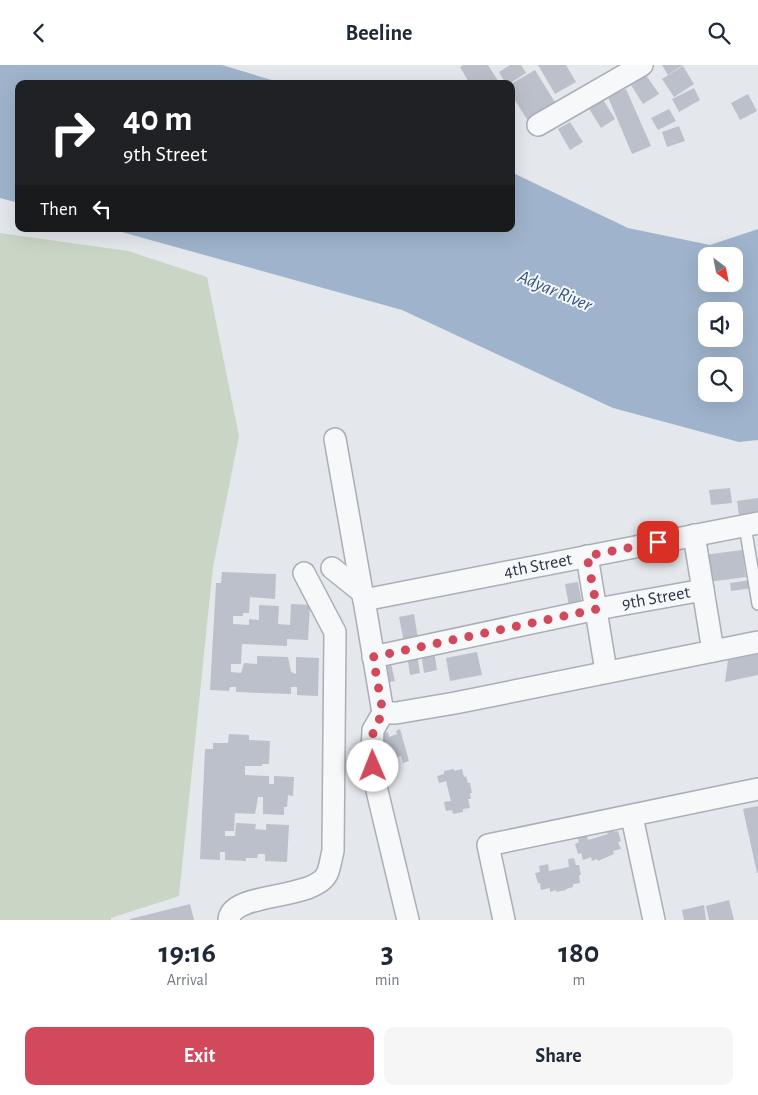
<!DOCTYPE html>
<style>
body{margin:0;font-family:"Alegreya Sans",sans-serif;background:#f6f6f7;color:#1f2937;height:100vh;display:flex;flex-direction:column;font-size:19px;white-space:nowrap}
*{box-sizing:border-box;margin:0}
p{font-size:16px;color:#747a83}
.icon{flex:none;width:28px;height:28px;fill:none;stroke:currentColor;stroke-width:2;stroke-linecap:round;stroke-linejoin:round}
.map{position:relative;height:855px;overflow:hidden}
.drawer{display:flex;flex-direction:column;background:#fff;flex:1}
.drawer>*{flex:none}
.guide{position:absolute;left:15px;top:15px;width:500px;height:152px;border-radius:10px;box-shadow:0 5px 20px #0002;background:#202124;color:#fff;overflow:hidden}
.needle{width:32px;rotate:148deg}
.tools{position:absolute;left:698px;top:182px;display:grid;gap:10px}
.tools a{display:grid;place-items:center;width:45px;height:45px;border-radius:10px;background:#fff;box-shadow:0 5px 20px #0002;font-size:25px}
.pin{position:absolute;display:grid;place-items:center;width:42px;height:42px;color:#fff;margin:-21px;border-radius:10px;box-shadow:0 2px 8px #0006}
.me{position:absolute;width:55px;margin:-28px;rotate:359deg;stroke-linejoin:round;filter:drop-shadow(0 0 4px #0008)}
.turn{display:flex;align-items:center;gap:18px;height:105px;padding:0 25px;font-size:22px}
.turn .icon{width:65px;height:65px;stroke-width:2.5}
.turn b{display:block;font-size:35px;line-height:42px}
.then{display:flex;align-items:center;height:48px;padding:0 25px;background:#0003;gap:10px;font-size:19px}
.eta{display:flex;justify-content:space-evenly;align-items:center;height:85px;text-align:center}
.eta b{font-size:30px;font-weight:700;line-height:35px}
.primary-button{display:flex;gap:10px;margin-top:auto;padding:10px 25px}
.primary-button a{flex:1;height:58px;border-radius:10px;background:#d1495b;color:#fff;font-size:20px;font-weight:700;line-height:58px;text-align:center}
.primary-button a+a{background:#f6f6f7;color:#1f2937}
header{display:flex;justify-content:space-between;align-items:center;height:65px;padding:0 25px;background:#fff;font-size:22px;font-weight:700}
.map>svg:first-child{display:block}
.green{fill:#c9d6c5}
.water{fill:#9fb4cc;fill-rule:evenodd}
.building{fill:#bbc0ca}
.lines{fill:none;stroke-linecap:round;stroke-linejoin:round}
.service-casing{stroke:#a9aeb7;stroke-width:14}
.minor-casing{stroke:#a9aeb7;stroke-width:24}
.service{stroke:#f7f8fa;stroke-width:11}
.minor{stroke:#f7f8fa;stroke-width:21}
.route{stroke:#d1495b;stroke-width:9;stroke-dasharray:0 16.2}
.labels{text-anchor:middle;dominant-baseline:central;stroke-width:4;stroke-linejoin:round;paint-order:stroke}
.street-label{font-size:18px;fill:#2b3445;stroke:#f4f6f9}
.water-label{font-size:19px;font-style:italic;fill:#34527a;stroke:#f4f6f9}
</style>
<header><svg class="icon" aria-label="back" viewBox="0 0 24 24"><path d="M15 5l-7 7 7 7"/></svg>Beeline<svg class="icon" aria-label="search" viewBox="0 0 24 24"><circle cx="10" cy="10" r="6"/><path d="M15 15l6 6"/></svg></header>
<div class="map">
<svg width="758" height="855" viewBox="0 0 758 855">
<rect width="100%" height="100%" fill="#e4e7ec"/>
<path class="green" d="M0,168L128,186L207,212L239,371L213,502L179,831L111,853V855H0Z"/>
<path class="water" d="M0,0H222L285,19H19V138L0,133Z
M511,107L628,163L710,180L758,164V375L739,377L613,343L402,245L111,164H511ZM706,191H734V219H706ZM706,246H734V274H706ZM706,301H734V329H706Z"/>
<path class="building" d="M463,0H488L500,19H470L460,2Z
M510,0H521L526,8L509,19H506L499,7Z
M538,0H566L576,17L555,29Z
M662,0H683L668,10Z
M683,1L694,19L674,32L662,14Z
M535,5L556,39L528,56L511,29V19Z
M646,10L659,29L643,39L631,20Z
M694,23L700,35L679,47L672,34Z
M626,24L651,81L632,89L608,32Z
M748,29L757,46L740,55L731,38Z
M602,33L615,54L601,63L588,42Z
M669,44L676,56L658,65L651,53Z
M570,57L583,77L570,85L558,64Z
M679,61L685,76L667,82L662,67Z
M730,423L732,438L711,440L709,425Z
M758,433V447L739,450L737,436Z
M742,485L746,512L708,517L704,490Z
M222,507L276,509L275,534L250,532L249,548H243V551H233V559L249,560V554L259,555V540L279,541L278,559L290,560L291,539L310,540L308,575L287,574V581L242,579L241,599H231V607L241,608L244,598L257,599V591L288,592L291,607L296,609V592L319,593L318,631L297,630V622H291V629L236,627V622H230L229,626L210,625L216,518H221Z
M751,515L752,523L731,526L730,518Z
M578,517L582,538L569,541L565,519Z
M414,549L418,574L404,577L399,552Z
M434,586L437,605L424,608L421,588Z
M477,587L482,610L450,616L446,593Z
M417,589L420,608L410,610L407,590Z
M758,589V610L725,617L728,595Z
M390,594L395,616L381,619L376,597Z
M400,664L409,696L403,698L401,691L393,693L396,701L386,704L383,695L380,696L377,670L388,667L389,672L397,669L396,666Z
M229,669L249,670V675L270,676L269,699H262V701H245V710L269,711V719H274V711L294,712L293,731L288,730L287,742H284V750L263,749V732H258L255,749L235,748L234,766H225V771H235L236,758L256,759L255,764L266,765V759L289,760L287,797L265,796V789H258L257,793H246V796L225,795V787H220V795L200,794L205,684H213V678H228Z
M454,704V706L462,704L464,712L466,711L468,718H470L472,728H470L471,734H468L470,743L463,744V747L453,749L452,745L446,746L444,737L451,736L446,716L439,718L437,711L444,709V706Z
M758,741V808H757L743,744Z
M612,760L615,767L618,766L621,776L618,777L621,784L613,786L614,789L598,796L597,794L592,796L591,792L583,795L581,788L578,789L575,779L579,777L577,771L586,768L588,775L608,769L605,762Z
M574,793L576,800H579L581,810H579L580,818L573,819V822L566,824V825L556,827V825L550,827V823L541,825L540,818H538L535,808L540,807L539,801L548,799L549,806L569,802L568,794Z
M729,835L734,855H709L706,841Z
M190,839L194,855H130V854Z
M704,840L706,855H684L682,845Z"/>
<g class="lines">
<defs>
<path id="service" d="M745,461L758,539"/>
<g id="minor">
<path d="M538,60L642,0"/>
<path d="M335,374L362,527"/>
<path d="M694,470L713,586"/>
<path d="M587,491L606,606"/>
<path id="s1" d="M332,503L362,527L364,535L758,458"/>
<path d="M364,535L383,648H396L455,638L758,577"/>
<path id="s2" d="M373,592L597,544L703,525"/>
<path d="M383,648L373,665L372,690L374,713L408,855"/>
<path d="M632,752L654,855"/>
<path d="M229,855C231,826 313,836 327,809C330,803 331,793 333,786L335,567L304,508"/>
<path d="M504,855L488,780L758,724"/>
</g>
</defs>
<use href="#service" class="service-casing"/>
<use href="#minor" class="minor-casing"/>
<use href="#service" class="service"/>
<use href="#minor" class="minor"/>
</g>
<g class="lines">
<path class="route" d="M373,701V665L383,648L373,592L597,544L587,491L658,477"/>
</g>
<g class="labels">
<g class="street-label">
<text stroke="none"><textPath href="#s1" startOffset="224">4th Street</textPath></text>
<text stroke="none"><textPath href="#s2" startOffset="289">9th Street</textPath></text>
</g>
<g class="water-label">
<text transform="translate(555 226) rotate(23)">Adyar River</text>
</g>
</g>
</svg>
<div class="tools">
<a><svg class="needle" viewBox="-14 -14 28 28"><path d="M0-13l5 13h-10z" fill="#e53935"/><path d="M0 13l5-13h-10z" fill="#747a83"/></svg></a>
<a><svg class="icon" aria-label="sound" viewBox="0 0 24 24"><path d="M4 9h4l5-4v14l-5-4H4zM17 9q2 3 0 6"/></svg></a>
<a><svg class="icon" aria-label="search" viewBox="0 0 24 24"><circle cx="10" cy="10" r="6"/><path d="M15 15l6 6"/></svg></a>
</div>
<div class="pin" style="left:658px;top:477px;background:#d93025"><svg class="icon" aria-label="arrive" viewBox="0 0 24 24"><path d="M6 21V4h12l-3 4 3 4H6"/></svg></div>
<svg class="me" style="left:373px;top:701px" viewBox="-20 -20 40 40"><circle r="19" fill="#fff"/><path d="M0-13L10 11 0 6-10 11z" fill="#d1495b"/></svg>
<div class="guide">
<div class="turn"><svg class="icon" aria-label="right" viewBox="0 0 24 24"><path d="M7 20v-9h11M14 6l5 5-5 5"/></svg><div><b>40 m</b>9th Street</div></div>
<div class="then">Then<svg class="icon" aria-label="left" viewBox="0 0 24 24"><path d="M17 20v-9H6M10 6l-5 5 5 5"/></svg></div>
</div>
</div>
<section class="drawer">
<div class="eta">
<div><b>19:16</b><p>Arrival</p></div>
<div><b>3</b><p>min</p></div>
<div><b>180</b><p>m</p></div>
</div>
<div class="primary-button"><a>Exit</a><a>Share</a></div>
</section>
